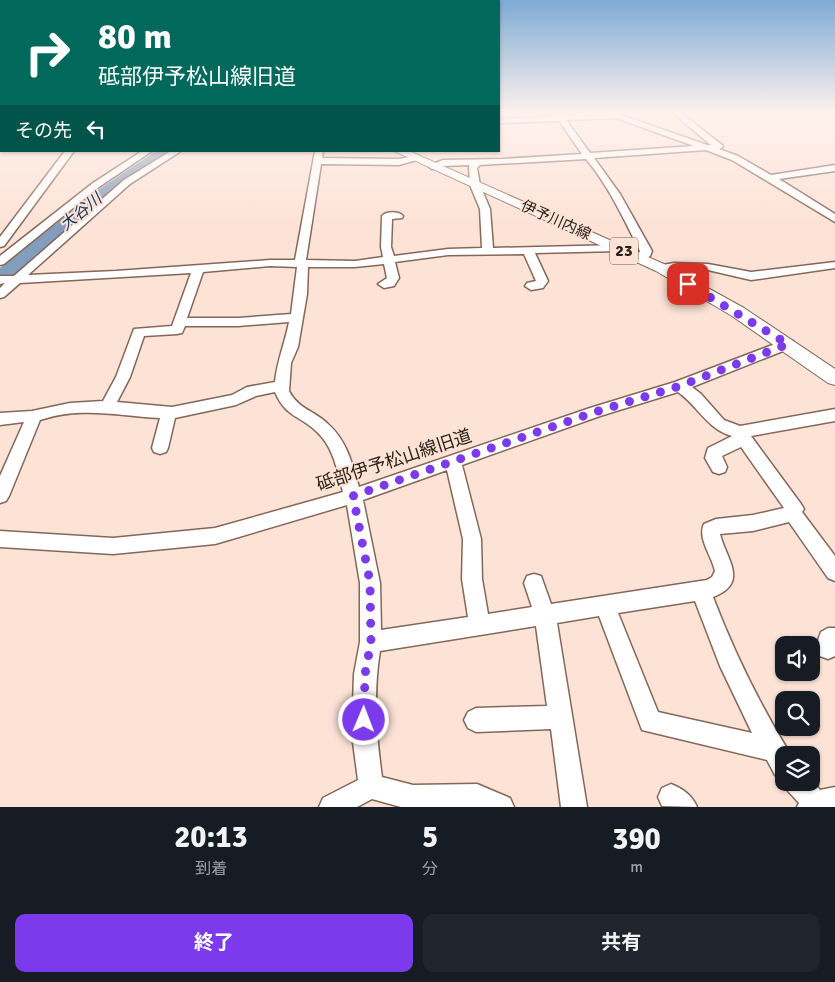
<!DOCTYPE html>
<html lang="ja">
<meta charset="utf-8">
<style>
body{margin:0;font-family:Signika,"Noto Sans JP",sans-serif;background:#20242c;color:#f1f3f6;height:100vh;display:flex;flex-direction:column;font-size:19px;white-space:nowrap}
*{box-sizing:border-box;margin:0}
p{font-size:16px;color:#9ea1a6}
.icon{flex:none;width:28px;height:28px;fill:none;stroke:currentColor;stroke-width:2;stroke-linecap:round;stroke-linejoin:round}
.map{position:relative;height:807px;overflow:hidden}
.side{display:flex;flex-direction:column;background:#171b24;flex:1}
.side>*{flex:none}
.top-card{position:absolute;left:0px;top:0px;width:500px;height:152px;box-shadow:0 1px 4px #0004;background:#00695c;color:#fff;overflow:hidden}
.buttons{position:absolute;left:775px;top:636px;display:grid;gap:10px}
.buttons a{display:grid;place-items:center;width:45px;height:45px;border-radius:10px;background:#171b24;box-shadow:0 1px 4px #0004;font-size:25px}
.pin{position:absolute;display:grid;place-items:center;width:42px;height:42px;color:#fff;margin:-21px;border-radius:10px;box-shadow:0 2px 8px #0006}
.me{position:absolute;width:55px;margin:-28px;rotate:1deg;stroke-linejoin:round;filter:drop-shadow(0 0 4px #0008)}
.turn{display:flex;align-items:center;gap:18px;height:105px;padding:0 15px;font-size:22px}
.turn .icon{width:65px;height:65px;stroke-width:2.5}
.turn b{display:block;font-size:35px;line-height:42px}
.then{display:flex;align-items:center;height:48px;padding:0 15px;background:#0003;gap:10px;font-size:19px}
.eta{display:flex;justify-content:space-evenly;align-items:center;height:85px;text-align:center}
.eta b{font-size:30px;font-weight:700;line-height:35px}
.primary-button{display:flex;gap:10px;margin-top:auto;padding:10px 15px}
.primary-button a{flex:1;height:58px;border-radius:10px;background:#7c3aed;color:#fff;font-size:20px;font-weight:700;line-height:58px;text-align:center}
.primary-button a+a{background:#20242c;color:#f1f3f6}
.map>svg:first-child{display:block}
.lines{fill:none;stroke-linecap:round;stroke-linejoin:round}
.river{fill:#839dbc;fill-rule:evenodd}
.minor-casing{stroke:#84675a;stroke-width:3}
.major-casing{stroke:#84675a;stroke-width:2}
.minor{fill:#fff;fill-rule:evenodd}
.major{fill:#fff;fill-rule:evenodd}
.route{stroke:#7c3aed;stroke-width:9;stroke-dasharray:0 16.2}
.labels{text-anchor:middle;dominant-baseline:central;stroke-width:4;stroke-linejoin:round;paint-order:stroke}
.far-street-label{font-size:15px;fill:#291d17;stroke:#fde2d6}
.far-water-label{font-size:16px;font-style:italic;fill:#133a64;stroke:#fde2d6}
.shield{fill:#fde2d6;stroke:#695850;stroke-width:1}
.shield-label{font-size:16px;font-weight:bold;fill:#291d17}
.street-label{font-size:18px;fill:#291d17;stroke:#fde2d6}
</style>
<div class="map">
<svg width="835" height="807" viewBox="0 0 835 807">
<rect width="100%" height="100%" fill="#fde2d6"/>
<g class="lines">
<path class="river" d="M156,151H173L113,194L7,282L0,284V268L101,188Z"/>
<defs>
<path id="minor" d="M554,114H562L563,116L618,114L707,145H711L674,114H682L722,145L723,147L719,149L738,156L771,175L835,165V171L779,179L835,214V222L732,160L706,150L594,158L620,194L652,251L650,256L641,262L635,259L640,251C624,220 609,186 586,159L480,165L477,168L480,185L490,209L493,248L618,245L623,248L618,251L535,253L548,281L543,288L531,290L525,286L527,283L536,281L524,254L448,255L395,262L399,278L394,286L384,288L378,284L387,278L384,264L355,267H308L307,294L298,347L291,363L289,391C298,409 315,411 328,424C347,441 352,463 359,487L590,408L675,382L783,341H793L795,344L793,347L692,387L701,394L724,420L740,426L835,409V421L751,436L801,504L804,509L802,512L835,556V581L828,578L789,522L753,531L720,534C726,559 750,583 713,597C734,652 760,705 791,755H784V778L775,775L767,760L642,730L599,616L557,623L587,807H561L551,729L476,732L468,728L464,720L468,712L476,708L547,706L536,626L380,651C373,693 376,735 382,777L413,785L477,784L510,798L514,807H401L372,799L357,807H319L323,798L358,780L352,735L354,674L360,642V583L347,505L215,544L113,554L0,547V531L113,538L215,528L343,492C337,470 334,448 317,432C300,415 286,418 275,392L256,396L236,405L175,418L168,448L166,452L160,454L154,452L152,448L160,418C119,416 81,406 40,420L9,496L6,501L0,503V476L24,422L0,425V413L32,411L70,403L103,401L116,377L134,329L172,326L191,273L20,283L4,297L0,298V288L5,283L0,284V276H14L124,180L171,151H181L130,184L28,275L116,271L270,260H295L315,151H323L322,158L399,159L416,156L420,159L399,165L321,164L306,260L355,261L383,257L381,247L382,216C386,211 399,211 403,216L402,218L392,219L391,247L394,256L448,249L482,248L480,209L470,185L469,165L443,166L432,169L428,166L443,160L502,159L582,154L559,121L499,123V119L556,116ZM616,118L694,146L590,153L566,120ZM270,266L297,267L291,314L238,318H187L203,272ZM289,322C285,343 277,361 275,382L247,387L232,395L172,407L117,402L130,377L144,336L177,334L182,333L185,326H238ZM678,392C698,406 707,429 732,436L708,448L705,458L713,472L719,474L725,472L727,467L722,456L741,447L784,508L753,515L716,519L704,524C697,538 712,556 715,571L712,577L707,580L551,604L541,576L534,574L527,576L524,583L532,607L488,614L482,579L481,539L462,465L600,416ZM447,470L463,539L462,579L468,617L381,630L380,583L363,500ZM695,601L720,666L752,733L658,712L618,613Z
M0,118H1V122H0Z
M65,151H74L4,246L0,247V237Z
M142,151H152L99,187L4,264L0,265V256L93,183Z
M835,262V268L751,280L708,270L674,269L661,271L655,268L657,266L674,263L708,264L751,272Z
M828,628H835V656L828,659L820,656C817,647 817,641 821,632Z
M811,779L820,790L835,787V807H797L799,803L788,791L785,782H811Z
M671,784C683,789 692,795 697,807L662,806L658,797L662,788Z"/>
<path id="major" d="M394,151H409L666,265L744,308L835,369V385L828,383L732,316L656,271Z"/>
</defs>
<use href="#minor" class="minor-casing"/>
<use href="#major" class="major-casing"/>
<use href="#minor" class="minor"/>
<use href="#major" class="major"/>
</g>
<linearGradient id="sky" x2="0" y2="1"><stop stop-color="#7fabd6"/><stop offset="0.5" stop-color="#fef2ed"/><stop offset="1" stop-color="#fef2ed" stop-opacity="0"/></linearGradient>
<rect width="835" height="227" fill="url(#sky)"/>
<g class="lines">
<path class="route" d="M364,720L365,674L371,642L370,582L353,496L595,412L680,386L788,344L688,284"/>
</g>
<g class="labels">
<g class="far-street-label">
<text transform="translate(556 220) rotate(24)">伊予川内線</text>
</g>
<g class="far-water-label">
<text transform="translate(81 212) rotate(-39)">大谷川</text>
</g>
<rect class="shield" x="610" y="237.5" width="28" height="27" rx="4"/>
<g class="shield-label">
<text x="624" y="251">23</text>
</g>
<g class="street-label">
<text transform="translate(394 460) rotate(-18)">砥部伊予松山線旧道</text>
</g>
</g>
</svg>
<div class="buttons">
<a><svg class="icon" aria-label="sound" viewBox="0 0 24 24"><path d="M4 9h4l5-4v14l-5-4H4zM17 9q2 3 0 6"/></svg></a>
<a><svg class="icon" aria-label="search" viewBox="0 0 24 24"><circle cx="10" cy="10" r="6"/><path d="M15 15l6 6"/></svg></a>
<a><svg class="icon" aria-label="layers" viewBox="0 0 24 24"><path d="M12 4l9 5-9 5-9-5zM3 14l9 5 9-5"/></svg></a>
</div>
<div class="pin" style="left:688px;top:284px;background:#d93025"><svg class="icon" aria-label="arrive" viewBox="0 0 24 24"><path d="M6 21V4h12l-3 4 3 4H6"/></svg></div>
<svg class="me" style="left:364px;top:720px" viewBox="-20 -20 40 40"><circle r="17" fill="#7c3aed" stroke="#fff" stroke-width="3"/><path d="M0-11L8 9 0 5-8 9z" fill="#fff"/></svg>
<div class="top-card">
<div class="turn"><svg class="icon" aria-label="right" viewBox="0 0 24 24"><path d="M7 20v-9h11M14 6l5 5-5 5"/></svg><div><b>80 m</b>砥部伊予松山線旧道</div></div>
<div class="then">その先<svg class="icon" aria-label="left" viewBox="0 0 24 24"><path d="M17 20v-9H6M10 6l-5 5 5 5"/></svg></div>
</div>
</div>
<section class="side">
<div class="eta">
<div><b>20:13</b><p>到着</p></div>
<div><b>5</b><p>分</p></div>
<div><b>390</b><p>m</p></div>
</div>
<div class="primary-button"><a>終了</a><a>共有</a></div>
</section>
